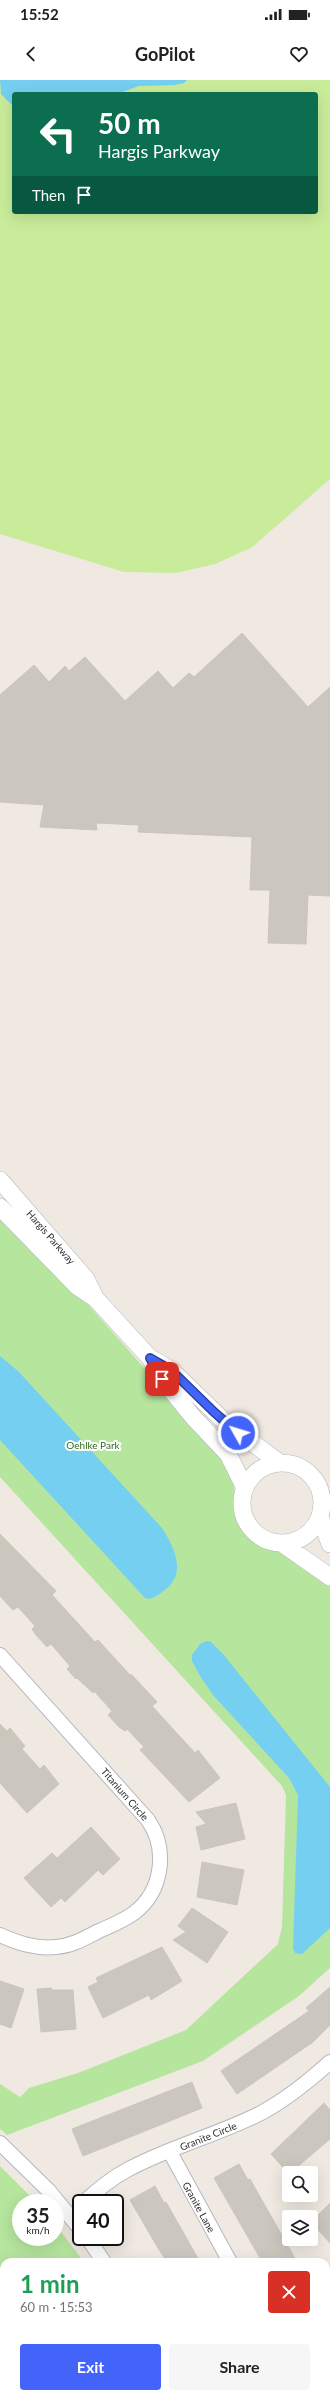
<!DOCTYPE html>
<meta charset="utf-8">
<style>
body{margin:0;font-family:Lato,sans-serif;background:#f6f6f6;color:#222;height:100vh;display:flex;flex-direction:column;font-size:15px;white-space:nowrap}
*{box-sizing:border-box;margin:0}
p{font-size:13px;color:#767676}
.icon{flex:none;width:22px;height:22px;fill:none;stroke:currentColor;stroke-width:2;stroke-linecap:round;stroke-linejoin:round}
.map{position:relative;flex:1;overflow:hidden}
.panel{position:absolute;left:0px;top:2178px;width:330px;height:140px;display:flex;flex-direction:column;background:#fff;border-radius:12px 12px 0 0;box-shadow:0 4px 16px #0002}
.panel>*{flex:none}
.banner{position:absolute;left:12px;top:12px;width:306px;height:122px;border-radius:4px;box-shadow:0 4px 16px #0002;background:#0b6e4f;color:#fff;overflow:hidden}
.tools{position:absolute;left:282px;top:2086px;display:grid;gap:8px}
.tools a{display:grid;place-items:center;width:36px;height:36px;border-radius:4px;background:#fff;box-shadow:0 4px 16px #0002;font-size:20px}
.speed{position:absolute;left:12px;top:2114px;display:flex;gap:8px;font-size:20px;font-weight:700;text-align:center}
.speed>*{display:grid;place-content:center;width:52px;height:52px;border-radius:50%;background:#fff;box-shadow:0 4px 16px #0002;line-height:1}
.speed small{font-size:10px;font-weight:400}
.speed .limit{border:2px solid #111;border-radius:6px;background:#fff;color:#111}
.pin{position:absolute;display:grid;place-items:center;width:34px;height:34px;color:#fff;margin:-17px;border-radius:8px;box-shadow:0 2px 6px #0006}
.me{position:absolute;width:44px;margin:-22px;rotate:309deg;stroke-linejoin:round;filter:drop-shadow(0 0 3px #0008)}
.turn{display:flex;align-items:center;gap:14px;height:84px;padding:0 20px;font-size:18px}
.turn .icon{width:52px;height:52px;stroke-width:2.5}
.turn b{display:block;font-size:28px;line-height:34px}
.then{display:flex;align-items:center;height:38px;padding:0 20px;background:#0003;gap:8px;font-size:15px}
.round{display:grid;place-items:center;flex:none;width:42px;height:42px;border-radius:4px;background:#f6f6f6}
.overview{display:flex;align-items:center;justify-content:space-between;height:68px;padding:0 20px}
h1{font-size:24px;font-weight:700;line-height:30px;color:#1e9e55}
.button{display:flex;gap:8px;margin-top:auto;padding:8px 20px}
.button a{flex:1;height:46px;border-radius:4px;background:#4264fb;color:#fff;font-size:16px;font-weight:700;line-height:46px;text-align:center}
.button a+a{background:#f6f6f6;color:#222}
.status{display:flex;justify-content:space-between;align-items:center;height:28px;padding:0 20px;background:#fff;direction:ltr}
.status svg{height:11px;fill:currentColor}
header{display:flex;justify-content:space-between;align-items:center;height:52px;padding:0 20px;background:#fff;font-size:18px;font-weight:700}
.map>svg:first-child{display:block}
.green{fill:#b6e59e}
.pitch{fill:#c9ec9a;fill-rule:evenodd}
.water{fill:#75cff0}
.building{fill:#cbc7bf;stroke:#cbc5ba}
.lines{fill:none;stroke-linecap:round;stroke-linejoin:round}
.minor-casing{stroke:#b4b7c1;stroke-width:16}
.tertiary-casing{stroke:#b4b7c1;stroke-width:18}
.minor{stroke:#fff;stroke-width:14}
.tertiary{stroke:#fff;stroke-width:17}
.route-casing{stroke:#2b41a3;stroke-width:10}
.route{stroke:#4264fb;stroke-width:7}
.labels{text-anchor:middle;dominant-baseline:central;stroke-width:4;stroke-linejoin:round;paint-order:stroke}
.street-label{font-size:10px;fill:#2e2e2e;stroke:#fff}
.park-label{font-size:10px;fill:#2c6e1b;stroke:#fff}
</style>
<div class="status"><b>15:52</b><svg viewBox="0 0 49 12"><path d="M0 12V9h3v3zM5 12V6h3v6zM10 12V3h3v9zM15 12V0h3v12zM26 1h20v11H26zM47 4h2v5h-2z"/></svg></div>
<header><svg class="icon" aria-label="back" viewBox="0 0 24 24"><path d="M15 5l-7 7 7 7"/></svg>GoPilot<svg class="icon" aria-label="heart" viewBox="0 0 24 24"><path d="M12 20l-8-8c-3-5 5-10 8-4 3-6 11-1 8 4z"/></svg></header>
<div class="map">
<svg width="330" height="2318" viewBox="0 0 330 2318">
<rect width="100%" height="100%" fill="#efe9e1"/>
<path class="green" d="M0,1136L78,1213L221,1375L233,1399L237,1434L246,1451L257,1461L282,1473L330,1502V1888L299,1916L203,1981L7,2055L0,2049V2004L20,2017L29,2008L78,1993L186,1950L278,1864L282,1847L286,1715L282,1706L0,1397Z
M0,2086L37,2123H21V2157H55V2144L84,2182H4V2314H168L170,2318H0Z"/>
<path class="pitch" d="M0,0H330V399L251,468L215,484L176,493L124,492L0,454ZM14,14H316V132H14Z
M4,2246V2288L0,2283V2249Z"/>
<path class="water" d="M0,0H187L184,3L175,5L139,6L117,14H14V27L1,14Z
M0,1276L19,1292L162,1448C175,1468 188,1496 162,1512C157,1516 152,1520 145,1518L0,1360Z
M206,1561H210L223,1574L330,1707V1848L302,1874L295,1873L293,1869L298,1715L289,1698L213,1615L200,1596L192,1581V1575L200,1564Z"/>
<path class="building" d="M242,553L308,627L330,607V816L308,815L306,864L268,863L270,810H250L252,757L138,752L139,745L96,743L97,750L40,747L44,725L0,722V615L34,585L49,602L65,586L69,591L85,577L125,621L158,591L173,608L189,593L194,597Z
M0,1454L56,1511L52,1515L95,1562L98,1560L130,1595L131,1594L157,1622L152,1626L195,1673L198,1670L220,1698L189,1722L140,1670L144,1667L127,1649L125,1651L119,1647L108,1635L112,1631L94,1611L93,1613L77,1598L76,1599L67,1589L70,1586L51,1564L47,1567L36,1555L32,1549L35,1546L18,1527L13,1530L0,1516Z
M0,1644L7,1651L10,1648L25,1666L22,1669L40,1689L44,1685L59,1704L27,1733L0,1703Z
M236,1723L245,1759L201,1770L196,1747L206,1744L196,1732Z
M91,1747L120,1779L103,1795L98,1790L65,1822L61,1818L51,1827L24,1798L52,1773L57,1778Z
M202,1782L244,1790L237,1825L197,1817Z
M192,1828L228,1852L207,1883L173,1860L186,1852L178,1846Z
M162,1867L182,1901L151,1920L149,1915L103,1938L88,1907L98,1902L96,1898Z
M0,1901L24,1909L11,1948L0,1944Z
M330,1907V1945L313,1962L237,2014L221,1991L309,1931L306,1928Z
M51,1908L52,1910H73L76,1949L41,1952L37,1909Z
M192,2002L202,2028L83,2076L72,2049Z
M324,2023L330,2030V2059L289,2094L271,2074Z
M239,2084L248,2100L250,2099L297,2182H264L260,2178L214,2098Z
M155,2106L164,2123L166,2122L200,2182H167L158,2168L130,2120Z
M330,2123V2163L311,2142Z"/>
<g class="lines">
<defs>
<path id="minor" d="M0,1575L148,1740C168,1769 163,1811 134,1833C123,1841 110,1846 99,1851C85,1858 72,1866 56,1867C35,1869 18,1863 0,1855
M0,2063L49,2111L81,2150
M170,2072L230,2182
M83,2123C96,2111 110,2099 127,2090C169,2067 218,2055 261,2033C287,2019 309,2001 330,1982
M87,2157L104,2182
M326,2202L330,2198
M179,2314L181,2318
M304,2314L307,2318"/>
<path id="tertiary" d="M0,1100L86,1199L94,1215
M0,1127L78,1207L96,1219L150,1278L162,1299L193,1337L228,1374L245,1408
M150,1278L171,1290L227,1344L280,1383
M242 1423a40 40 0 1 1 80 0a40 40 0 1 1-80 0Z
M320,1437L330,1464
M283,1464L330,1497"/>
</defs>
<use href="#minor" class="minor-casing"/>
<use href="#tertiary" class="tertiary-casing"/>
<use href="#minor" class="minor"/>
<use href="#tertiary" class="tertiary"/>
</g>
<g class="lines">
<defs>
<path id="route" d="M162,1299L150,1278L171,1290L214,1332L238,1353"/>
</defs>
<use href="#route" class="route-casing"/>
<use href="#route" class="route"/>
</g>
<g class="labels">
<g class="street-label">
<text transform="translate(51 1157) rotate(49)">Hargis Parkway</text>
<text transform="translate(125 1714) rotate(49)">Titanium Circle</text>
<text transform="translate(208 2056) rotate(-22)">Granite Circle</text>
<text transform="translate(199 2127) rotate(61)">Granite Lane</text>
</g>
<g class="park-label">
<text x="93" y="1365">Oehlke Park</text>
</g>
</g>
</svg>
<div class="tools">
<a><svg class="icon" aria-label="search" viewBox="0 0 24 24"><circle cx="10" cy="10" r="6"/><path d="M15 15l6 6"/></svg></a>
<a><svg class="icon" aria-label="layers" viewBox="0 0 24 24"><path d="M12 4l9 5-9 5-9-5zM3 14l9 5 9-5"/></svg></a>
</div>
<div class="speed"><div>35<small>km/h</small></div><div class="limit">40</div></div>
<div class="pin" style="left:162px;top:1299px;background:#d93025"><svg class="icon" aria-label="arrive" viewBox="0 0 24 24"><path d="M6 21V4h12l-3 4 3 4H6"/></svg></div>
<svg class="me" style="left:238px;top:1353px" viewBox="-20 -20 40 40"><circle r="17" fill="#4264fb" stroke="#fff" stroke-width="3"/><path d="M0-11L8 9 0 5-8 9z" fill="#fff"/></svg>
<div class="banner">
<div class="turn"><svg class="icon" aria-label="left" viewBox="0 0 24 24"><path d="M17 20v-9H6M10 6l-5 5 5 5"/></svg><div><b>50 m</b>Hargis Parkway</div></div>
<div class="then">Then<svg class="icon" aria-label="arrive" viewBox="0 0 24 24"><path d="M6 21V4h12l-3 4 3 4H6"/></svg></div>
</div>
<section class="panel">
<div class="overview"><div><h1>1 min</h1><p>60 m · 15:53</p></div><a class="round" style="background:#d93025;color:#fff"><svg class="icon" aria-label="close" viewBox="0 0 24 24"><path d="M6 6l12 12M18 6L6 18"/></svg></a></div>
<div class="button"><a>Exit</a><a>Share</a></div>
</section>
</div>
